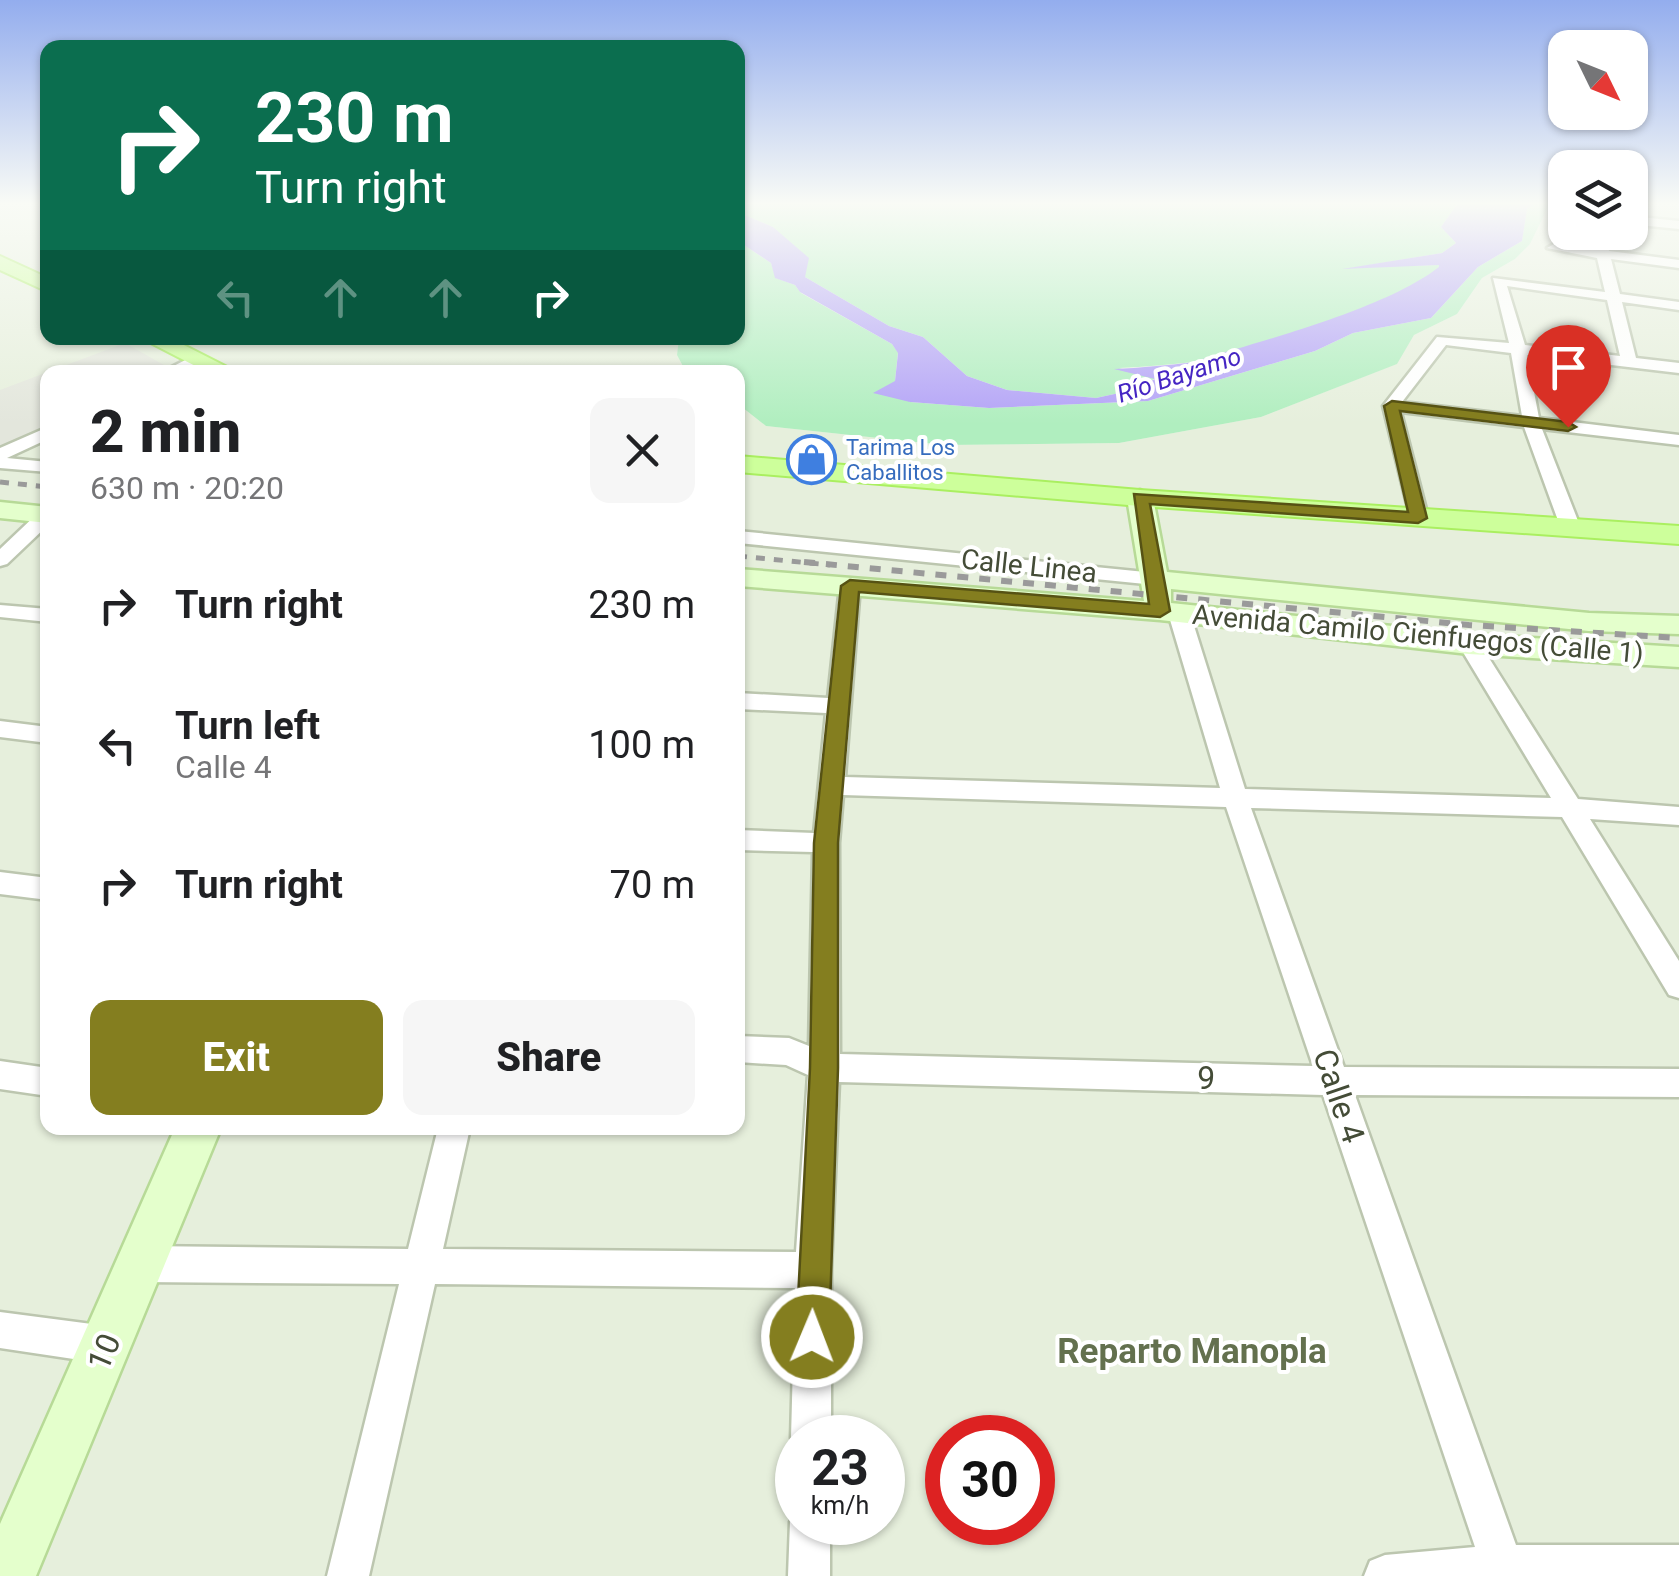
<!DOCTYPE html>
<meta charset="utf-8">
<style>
body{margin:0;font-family:Roboto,sans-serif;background:#f6f6f6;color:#202124;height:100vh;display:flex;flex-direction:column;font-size:38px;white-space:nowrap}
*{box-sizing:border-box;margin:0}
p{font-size:32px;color:#757577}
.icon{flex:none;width:55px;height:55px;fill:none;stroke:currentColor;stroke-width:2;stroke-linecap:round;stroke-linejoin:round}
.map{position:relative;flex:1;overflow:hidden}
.panel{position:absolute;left:40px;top:365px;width:705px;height:770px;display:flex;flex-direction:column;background:#fff;border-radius:20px;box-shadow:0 2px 8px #0004}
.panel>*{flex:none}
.top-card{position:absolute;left:40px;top:40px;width:705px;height:305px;border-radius:20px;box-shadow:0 2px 8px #0004;background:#0b6e4f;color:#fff;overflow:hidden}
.needle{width:65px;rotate:133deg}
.buttons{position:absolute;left:1548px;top:30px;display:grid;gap:20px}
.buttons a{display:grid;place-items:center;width:100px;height:100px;border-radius:20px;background:#fff;box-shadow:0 2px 8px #0004;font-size:50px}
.speed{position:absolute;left:775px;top:1415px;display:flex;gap:20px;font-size:50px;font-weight:700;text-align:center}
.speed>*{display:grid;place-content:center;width:130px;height:130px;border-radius:50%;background:#fff;box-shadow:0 2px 8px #0004;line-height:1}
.speed small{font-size:25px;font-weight:400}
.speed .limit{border:15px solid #d22;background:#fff;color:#111}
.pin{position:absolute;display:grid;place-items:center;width:85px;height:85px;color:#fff;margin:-102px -42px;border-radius:50% 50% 50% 0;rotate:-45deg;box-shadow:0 0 10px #0007}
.pin .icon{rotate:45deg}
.me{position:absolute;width:110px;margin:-55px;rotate:1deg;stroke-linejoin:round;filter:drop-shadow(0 0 8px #0008)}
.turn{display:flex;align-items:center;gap:35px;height:210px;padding:0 50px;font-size:45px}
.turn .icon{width:130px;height:130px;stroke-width:2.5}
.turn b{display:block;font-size:70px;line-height:85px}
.lanes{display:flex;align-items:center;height:95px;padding:0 50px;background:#0003;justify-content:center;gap:50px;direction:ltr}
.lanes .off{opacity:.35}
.round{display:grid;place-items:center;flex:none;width:105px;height:105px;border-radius:20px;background:#f6f6f6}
.overview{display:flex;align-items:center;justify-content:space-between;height:170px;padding:0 50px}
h1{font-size:60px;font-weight:800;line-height:75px}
.cta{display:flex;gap:20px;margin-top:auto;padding:20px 50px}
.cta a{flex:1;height:115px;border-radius:20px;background:#847e1f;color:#fff;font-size:40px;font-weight:800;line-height:115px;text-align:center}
.cta a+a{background:#f6f6f6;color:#202124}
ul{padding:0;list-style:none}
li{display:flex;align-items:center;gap:30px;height:140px;padding:0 50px}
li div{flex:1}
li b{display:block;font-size:38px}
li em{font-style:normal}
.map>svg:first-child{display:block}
.residential{fill:#e6efdc;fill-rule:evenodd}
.industrial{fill:#e3e6dc}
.green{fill:#b0eebf}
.water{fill:#b3a3f7}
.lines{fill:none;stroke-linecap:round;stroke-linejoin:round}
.river{fill:#b3a3f7;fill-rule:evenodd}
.street-casing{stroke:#bcc6af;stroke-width:5}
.secondary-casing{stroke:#b7da97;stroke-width:5}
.primary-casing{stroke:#aaef60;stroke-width:4}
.street{fill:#fff;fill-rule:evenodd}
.secondary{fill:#e4ffcc;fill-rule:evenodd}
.primary{fill:#cdff9b;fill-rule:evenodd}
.rail-far1{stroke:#9a9a9a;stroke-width:5;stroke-dasharray:9 9;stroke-linecap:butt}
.rail{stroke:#9a9a9a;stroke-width:6;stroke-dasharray:11 11;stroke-linecap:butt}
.route{fill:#847e1f;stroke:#565214;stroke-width:2.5}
.labels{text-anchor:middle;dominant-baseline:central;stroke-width:8;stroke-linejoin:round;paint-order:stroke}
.far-shop-label{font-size:22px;fill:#366cbe;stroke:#fff;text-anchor:start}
.far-water-label{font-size:25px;font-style:italic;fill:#4525c3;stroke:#fff}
.street-label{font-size:28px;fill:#444c37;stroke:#fff}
.near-street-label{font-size:32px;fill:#444c37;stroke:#fff}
.near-neighbourhood-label{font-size:35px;font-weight:bold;fill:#63704e;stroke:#fff}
</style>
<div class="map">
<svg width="1679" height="1576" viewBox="0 0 1679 1576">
<rect width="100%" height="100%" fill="#f1f6eb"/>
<path class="residential" d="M0,203H47L48,338H679L677,355L686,372H48V1128H738V404L766,426L944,445L1119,443L1261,417L1396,364L1414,335L1457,314L1482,278L1515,259L1530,244L1550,203H1565V232H1630V203H1679V1576H0ZM798,1438H882V1522H798ZM948,1438H1032V1522H948Z"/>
<path class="industrial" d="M125,343L171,369L164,372H48L47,431L0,454V390Z"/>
<path class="green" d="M738,203H1458L1441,227L1456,243L1442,253L1358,267L1439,265L1437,286C1342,342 1229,363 1119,368L1156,378L1133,390L1096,398L1007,390L967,376L923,337L889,326L805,277L773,227L738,212Z
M1535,203H1550L1530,244L1515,259L1482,278L1457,314L1414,335L1397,364L1261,417L1119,443L944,445L766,426L738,404V372H686L677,355L679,338H738V241L771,263L776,278L795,285L801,293L892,344L898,352L895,381L910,402L989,408L1148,401L1315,351L1353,333L1431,318L1478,267L1522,241L1527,208Z"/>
<path class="water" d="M1458,203H1535L1527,209L1522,241L1478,267L1431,318L1353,333L1315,351L1148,401L989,408L910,402L873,393L895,381L898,353L892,344L800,292L795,285L775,278L771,263L738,241V212L773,227L809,258L805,277L889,326L923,337L967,376L1007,390L1096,398L1133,390L1155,379L1114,369C1225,363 1340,343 1437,286L1439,265L1342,269L1442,253L1456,243L1441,227Z"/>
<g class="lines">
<path class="river" d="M1487,203H1509C1496,224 1484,252 1466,268C1410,320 1296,348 1223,371H1203L1199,365L1203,359C1267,339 1409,303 1452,255C1466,240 1476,220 1487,203Z"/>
<defs>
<path id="street" d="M1630,216L1679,221V229L1630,224Z
M1592,232H1605L1609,251L1679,260V268L1611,259L1620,294L1679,302V310L1622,302L1636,358L1679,363V373L1527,355L1539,418L1679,435V445L1542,429L1580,526L1570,532L1560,526L1524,427L1401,412L1428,517L1418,523L1411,521L1383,406L1437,337L1509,343L1493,278L1605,292L1597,258L1547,248L1554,244L1596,249ZM1507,286L1607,300L1620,356L1525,345ZM1446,345L1511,353L1522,416L1402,402Z
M197,354L205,359C193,371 178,373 162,372Z
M48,427V439L7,458L48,462V472L0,468V448Z
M48,509V525L7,564L0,566V549L40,511Z
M738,531L1155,573L1165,579L1155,585L738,543Z
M850,580L860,586L845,777L1220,788L1168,613L1179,607L1190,613L1245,789L1551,798L1458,644L1469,637L1477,639L1578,799L1679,807V825L1590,819L1679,961V998L1669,995L1562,817L1251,808L1344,1067L1679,1069V1097L1355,1095L1516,1545H1679V1576H1364L1370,1561L1385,1555L1475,1547L1323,1095L839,1082L831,1270V1438H798V1452L791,1438L795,1288L435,1284L369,1576H327L399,1284L141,1282L129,1276L123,1264L129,1252L141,1246L408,1249L438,1128H470L443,1249L796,1252L808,1075L786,1065L738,1062V1036L789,1038L809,1046L813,852L738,850V830L814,833L826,713L738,709V693L828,698L840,586ZM843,795L1226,807L1313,1066L840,1054L839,843Z
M0,605L48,609V622L0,617Z
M0,721L48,727V743L0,737Z
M0,872L48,878V900L0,894Z
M0,1061L48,1068V1096L0,1089Z
M0,1312L107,1326L120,1332L126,1345L120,1358L107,1364L0,1348Z
M798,1507V1522H830V1576H788L790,1522Z"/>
<path id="secondary" d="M1140,490L1153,498L1167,572L1589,613L1679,616V634L1589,631L1171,589V603L1469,634L1679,647V667L1469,654L1160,620L738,586V569L1144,601L1127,498Z
M0,502L48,507V523L0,518Z
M175,1128H221L36,1576H0V1524Z"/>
<path id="primary" d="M0,256L48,278V292L0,270Z
M141,338H170L237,372H207Z
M738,456L1140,490L1679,526V544L1140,506L738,472Z"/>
</defs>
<use href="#street" class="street-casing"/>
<use href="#secondary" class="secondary-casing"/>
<use href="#primary" class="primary-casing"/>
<use href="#street" class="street"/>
<use href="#secondary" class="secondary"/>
<use href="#primary" class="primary"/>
<path class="rail-far1" d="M0,482L48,487
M738,556L830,565"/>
<path class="rail" d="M804,562L1469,625L1679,638"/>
</g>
<linearGradient id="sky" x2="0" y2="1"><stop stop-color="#93adee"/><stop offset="0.48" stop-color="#f9fbf6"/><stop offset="1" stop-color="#f9fbf6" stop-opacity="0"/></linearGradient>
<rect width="1679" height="424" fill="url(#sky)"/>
<path class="route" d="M1392,401L1568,422L1576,427L1568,431L1400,411L1427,518L1418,523L1150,504L1170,611L1160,617L859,592L838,843V1068L829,1337L824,1349L812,1354L801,1349L796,1337L810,1068L814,843L841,586L850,580L1149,604L1134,494L1408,512L1384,406Z"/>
<defs>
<symbol id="shop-ring" viewBox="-11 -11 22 22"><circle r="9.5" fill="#fff" stroke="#3f7fe0" stroke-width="1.5"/><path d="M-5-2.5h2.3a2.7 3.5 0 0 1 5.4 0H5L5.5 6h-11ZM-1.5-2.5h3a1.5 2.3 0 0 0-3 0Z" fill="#3f7fe0"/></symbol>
</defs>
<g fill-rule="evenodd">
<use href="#shop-ring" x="784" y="432" width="55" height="55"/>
</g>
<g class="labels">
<g class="far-shop-label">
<text x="846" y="447">Tarima Los<tspan x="846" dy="25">Caballitos</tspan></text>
</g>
<g class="far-water-label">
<text transform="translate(1179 375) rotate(-18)">Río Bayamo</text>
</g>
<g class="street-label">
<text transform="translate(1029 566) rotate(6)">Calle Linea</text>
<text transform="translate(1418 634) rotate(5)">Avenida Camilo Cienfuegos (Calle 1)</text>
</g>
<g class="near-street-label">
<text transform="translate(1206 1078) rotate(2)">9</text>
<text transform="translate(1339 1096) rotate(71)">Calle 4</text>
<text transform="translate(104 1352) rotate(-67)">10</text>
</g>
<g class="near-neighbourhood-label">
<text x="1192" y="1351">Reparto Manopla</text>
</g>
</g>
</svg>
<div class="buttons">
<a><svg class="needle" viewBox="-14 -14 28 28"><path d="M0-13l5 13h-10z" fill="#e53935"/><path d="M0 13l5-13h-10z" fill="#757577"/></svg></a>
<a><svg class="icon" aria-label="layers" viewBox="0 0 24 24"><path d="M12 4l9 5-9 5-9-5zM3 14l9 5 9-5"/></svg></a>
</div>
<div class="speed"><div>23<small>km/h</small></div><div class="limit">30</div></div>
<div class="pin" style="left:1568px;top:427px;background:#d93025"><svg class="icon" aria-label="arrive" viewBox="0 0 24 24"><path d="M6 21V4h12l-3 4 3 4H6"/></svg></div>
<svg class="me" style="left:812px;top:1337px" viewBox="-20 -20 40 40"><circle r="17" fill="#847e1f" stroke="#fff" stroke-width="3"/><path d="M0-11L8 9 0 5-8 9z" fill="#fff"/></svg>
<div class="top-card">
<div class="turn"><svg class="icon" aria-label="right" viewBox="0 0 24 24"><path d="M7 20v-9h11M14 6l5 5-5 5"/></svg><div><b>230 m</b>Turn right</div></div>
<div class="lanes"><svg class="icon off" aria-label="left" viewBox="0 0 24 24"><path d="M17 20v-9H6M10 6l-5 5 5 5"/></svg><svg class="icon off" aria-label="ahead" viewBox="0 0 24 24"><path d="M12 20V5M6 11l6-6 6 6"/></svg><svg class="icon off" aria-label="ahead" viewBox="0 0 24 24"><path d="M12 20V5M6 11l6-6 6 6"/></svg><svg class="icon" aria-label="right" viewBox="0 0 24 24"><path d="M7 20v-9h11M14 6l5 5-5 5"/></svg></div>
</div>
<section class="panel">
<div class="overview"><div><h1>2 min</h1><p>630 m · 20:20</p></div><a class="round"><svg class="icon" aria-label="close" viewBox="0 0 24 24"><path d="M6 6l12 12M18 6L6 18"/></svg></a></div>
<ul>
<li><svg class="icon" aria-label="right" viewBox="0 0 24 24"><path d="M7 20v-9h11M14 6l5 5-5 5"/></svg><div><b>Turn right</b></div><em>230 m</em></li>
<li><svg class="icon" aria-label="left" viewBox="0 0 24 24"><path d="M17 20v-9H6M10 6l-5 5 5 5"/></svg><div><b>Turn left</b><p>Calle 4</p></div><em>100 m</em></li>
<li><svg class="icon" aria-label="right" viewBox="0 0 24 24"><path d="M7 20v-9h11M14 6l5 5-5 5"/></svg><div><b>Turn right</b></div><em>70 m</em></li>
</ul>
<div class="cta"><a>Exit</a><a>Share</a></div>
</section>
</div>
